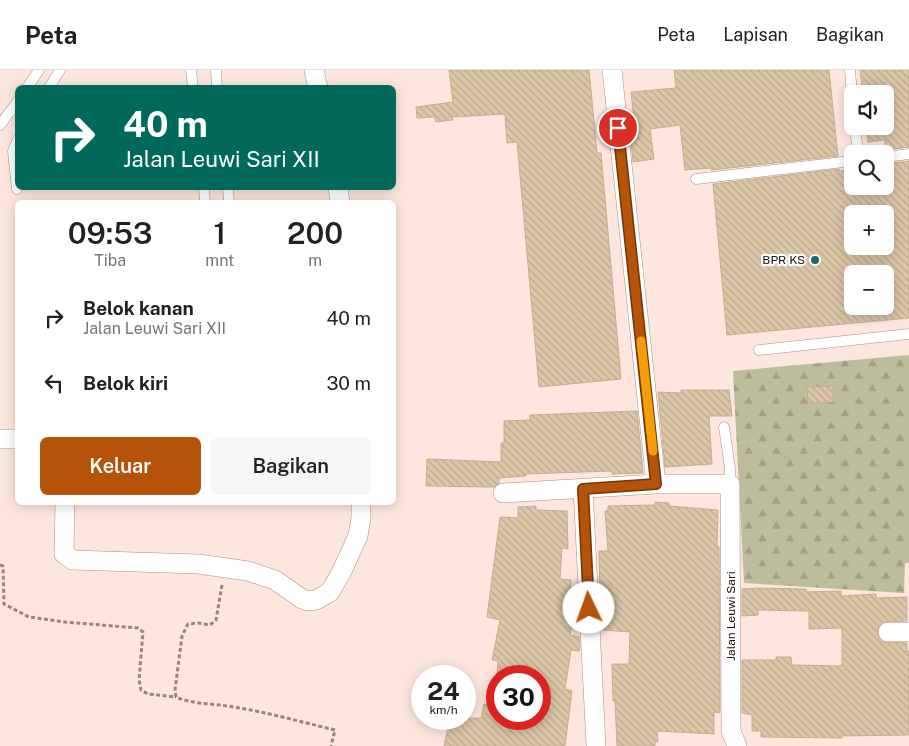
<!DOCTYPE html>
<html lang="id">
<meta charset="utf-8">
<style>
body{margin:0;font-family:"Public Sans",sans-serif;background:#f6f6f6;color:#222;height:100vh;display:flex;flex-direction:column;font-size:19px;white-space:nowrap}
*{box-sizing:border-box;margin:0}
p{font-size:16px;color:#767676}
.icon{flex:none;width:28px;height:28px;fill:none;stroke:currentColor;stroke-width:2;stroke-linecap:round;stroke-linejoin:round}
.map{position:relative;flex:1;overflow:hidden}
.panel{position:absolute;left:15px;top:130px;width:381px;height:305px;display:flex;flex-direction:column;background:#fff;border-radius:8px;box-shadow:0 2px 12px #0003}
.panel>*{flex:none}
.hud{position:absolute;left:15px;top:15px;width:381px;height:105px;border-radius:8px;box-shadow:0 2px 12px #0003;background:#00695c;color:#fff;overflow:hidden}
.buttons{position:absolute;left:844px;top:15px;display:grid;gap:10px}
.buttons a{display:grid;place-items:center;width:50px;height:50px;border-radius:8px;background:#fff;box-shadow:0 2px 12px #0003;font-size:25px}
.speed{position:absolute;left:411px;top:595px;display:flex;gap:10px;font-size:25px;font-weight:700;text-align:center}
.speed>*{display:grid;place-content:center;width:65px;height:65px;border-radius:50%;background:#fff;box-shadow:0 2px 12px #0003;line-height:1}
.speed small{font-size:12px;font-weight:400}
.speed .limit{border:8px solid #d22;background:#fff;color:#111}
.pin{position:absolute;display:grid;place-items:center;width:42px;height:42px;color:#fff;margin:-21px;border:2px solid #fff;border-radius:50%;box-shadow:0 1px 5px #0007}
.me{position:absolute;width:55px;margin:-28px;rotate:357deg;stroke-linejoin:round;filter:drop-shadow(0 0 4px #0008)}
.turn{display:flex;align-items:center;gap:18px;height:105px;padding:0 25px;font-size:22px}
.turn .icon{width:65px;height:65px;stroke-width:2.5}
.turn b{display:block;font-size:35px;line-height:42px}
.eta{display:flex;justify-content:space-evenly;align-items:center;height:85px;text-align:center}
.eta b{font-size:30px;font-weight:600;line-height:35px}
.button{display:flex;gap:10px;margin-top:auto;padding:10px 25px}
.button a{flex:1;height:58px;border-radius:8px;background:#b45309;color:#fff;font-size:20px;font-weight:600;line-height:58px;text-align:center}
.button a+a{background:#f6f6f6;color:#222}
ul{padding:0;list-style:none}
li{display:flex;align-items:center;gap:15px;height:65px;padding:0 25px}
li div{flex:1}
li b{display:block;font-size:19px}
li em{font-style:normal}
header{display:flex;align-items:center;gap:30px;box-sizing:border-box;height:70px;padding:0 25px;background:#fff;border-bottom:1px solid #e0e0e0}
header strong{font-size:24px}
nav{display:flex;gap:28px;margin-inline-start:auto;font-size:18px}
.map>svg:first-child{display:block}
.forest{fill:url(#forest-firs)}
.building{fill:url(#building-back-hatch);stroke:#c4ae92;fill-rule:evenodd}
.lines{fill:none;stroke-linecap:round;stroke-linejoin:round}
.lane-casing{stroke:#af8d7f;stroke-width:11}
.street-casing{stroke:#af8d7f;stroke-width:20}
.path{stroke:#97857e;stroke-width:3;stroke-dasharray:4 2.5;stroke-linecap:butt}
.lane{stroke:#fff;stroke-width:10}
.street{stroke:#fff;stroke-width:19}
.route-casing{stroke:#753606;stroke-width:12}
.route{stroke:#b45309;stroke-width:9}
.slow{stroke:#f59e0b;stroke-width:9}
.poi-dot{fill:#18666d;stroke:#fff;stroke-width:2}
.labels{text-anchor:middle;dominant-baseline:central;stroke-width:4.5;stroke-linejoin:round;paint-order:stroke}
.poi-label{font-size:12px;fill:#1a0e09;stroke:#fff;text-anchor:end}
.street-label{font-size:12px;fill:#1a0e09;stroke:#fff}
</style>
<header>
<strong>Peta</strong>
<nav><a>Peta</a><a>Lapisan</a><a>Bagikan</a></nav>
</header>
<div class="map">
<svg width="909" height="676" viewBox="0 0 909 676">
<defs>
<pattern id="forest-firs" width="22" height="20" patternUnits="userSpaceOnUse" patternTransform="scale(1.25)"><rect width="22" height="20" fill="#bdbd9d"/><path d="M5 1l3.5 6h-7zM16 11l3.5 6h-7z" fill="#a2a186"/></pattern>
<pattern id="building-back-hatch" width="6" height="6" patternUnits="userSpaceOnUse" patternTransform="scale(1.25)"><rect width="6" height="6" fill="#dbc6a8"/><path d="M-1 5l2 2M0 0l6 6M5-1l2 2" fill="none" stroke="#bba98f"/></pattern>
</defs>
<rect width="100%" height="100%" fill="#fde6dd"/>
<path class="forest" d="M909,285V493H905L904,523L744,513L733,301Z"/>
<path class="building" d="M449,0H589L597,83H601L621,309L539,317L517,72L507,73L505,44L452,47L453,50L436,52L435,47L417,48L416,37L453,32Z
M674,0H829L838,86L711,100V98L685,100L680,55L650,59L654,89L633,92L631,72L636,71L631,22L676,18Z
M860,0H909V77L885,80V70L868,72L866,56H885V24H863Z
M909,91V248L727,265L713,114L839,99L840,101L852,100V116H885V94ZM852,144H885V176H852ZM852,204H885V236H852Z
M833,316V332L808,333L807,317Z
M681,320H729L732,346H709L712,394L665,397L658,322L681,323Z
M637,341L643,403L612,404V401L526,404V406L499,408V413L494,417L426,416L427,389L501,392V373H504V351L530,350V345Z
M655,432L669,433V436L718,440L717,476L719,477L720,643L714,642V664L657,661L658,672H655V676H617L615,631H613L612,594H629L630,562L603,560V527H600L599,481H608L605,441H608V436L655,435Z
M536,436V440L567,441L568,479L562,478L560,509L571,510L569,544L567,553L572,555L570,565L579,567L580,576L579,581L571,580L565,619L572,621L565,676H444L450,649L481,648L484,634L498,636V649H540V606H497L498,591L492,590L500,550L487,547L500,447L518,448V437Z
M760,518L806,519V522L841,521V526L876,524V528L907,527V551L883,552L879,556L877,562L879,568L883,572L907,573V581H909V665L841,666L842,668L761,667V661H752V645L742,643V590H776V587H791L792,595L841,596L842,594V558L809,559V541L758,540V545L742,546V519Z"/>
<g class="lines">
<defs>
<path id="lane" d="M191,0L193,18
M216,0L217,18
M850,0L852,25
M27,18L39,0
M49,18L60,0
M0,55L18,31
M855,56L858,84
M885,87L909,84
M696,109L852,91
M204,118L205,132
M228,118L229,132
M17,119L13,81L18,69
M759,280L909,264
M724,357L730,398V414"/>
<path id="street" d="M314,0L318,18
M612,0L656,414
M338,118L340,132
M0,369H18
M583,419L596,676
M503,423L656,414H730L731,661L737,676
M65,432L64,484L73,490L198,494L248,501L275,510L302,529L308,531L316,530L330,522L341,503L358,466L361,448V432
M888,562H909"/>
</defs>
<use href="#lane" class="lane-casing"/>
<use href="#street" class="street-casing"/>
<path class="path" d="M0,495L3,496L4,534L29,547L65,552L138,558L143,562L139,610L141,620L148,624L176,627
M222,515L216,550L210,555L198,553L188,554L182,566L175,620L176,627C194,635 214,633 233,637C267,642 301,652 335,660L331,676"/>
<use href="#lane" class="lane"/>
<use href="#street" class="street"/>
</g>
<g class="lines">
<defs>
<path id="route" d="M589,538L583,419L656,414L618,58"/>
</defs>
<use href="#route" class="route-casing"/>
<use href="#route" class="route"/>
<path class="slow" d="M641,271L653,381"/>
</g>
<circle class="poi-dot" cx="815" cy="190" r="5"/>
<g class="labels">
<g class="poi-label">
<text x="805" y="190">BPR KS</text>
</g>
<g class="street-label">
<text transform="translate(731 546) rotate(-90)">Jalan Leuwi Sari</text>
</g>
</g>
</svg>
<div class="buttons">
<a><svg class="icon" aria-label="sound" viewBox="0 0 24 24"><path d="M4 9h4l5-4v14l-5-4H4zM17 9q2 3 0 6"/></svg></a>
<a><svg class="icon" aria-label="search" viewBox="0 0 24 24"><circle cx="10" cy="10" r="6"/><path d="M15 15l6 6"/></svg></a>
<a>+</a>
<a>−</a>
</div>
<div class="speed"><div>24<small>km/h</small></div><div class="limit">30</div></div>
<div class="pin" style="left:618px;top:58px;background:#d93025"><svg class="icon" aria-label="arrive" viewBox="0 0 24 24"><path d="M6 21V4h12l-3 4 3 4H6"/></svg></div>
<svg class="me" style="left:589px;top:538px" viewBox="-20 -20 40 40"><circle r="19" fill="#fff"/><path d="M0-13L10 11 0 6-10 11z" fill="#b45309"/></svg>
<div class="hud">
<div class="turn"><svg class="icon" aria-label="right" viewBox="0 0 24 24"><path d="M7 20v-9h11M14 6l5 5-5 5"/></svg><div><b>40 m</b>Jalan Leuwi Sari XII</div></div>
</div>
<section class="panel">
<div class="eta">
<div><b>09:53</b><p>Tiba</p></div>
<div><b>1</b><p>mnt</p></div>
<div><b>200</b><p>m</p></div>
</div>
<ul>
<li><svg class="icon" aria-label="right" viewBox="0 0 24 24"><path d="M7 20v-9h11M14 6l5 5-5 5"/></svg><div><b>Belok kanan</b><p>Jalan Leuwi Sari XII</p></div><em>40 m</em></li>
<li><svg class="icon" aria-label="left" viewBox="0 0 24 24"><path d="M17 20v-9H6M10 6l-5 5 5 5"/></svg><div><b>Belok kiri</b></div><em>30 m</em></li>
</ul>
<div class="button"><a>Keluar</a><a>Bagikan</a></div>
</section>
</div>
